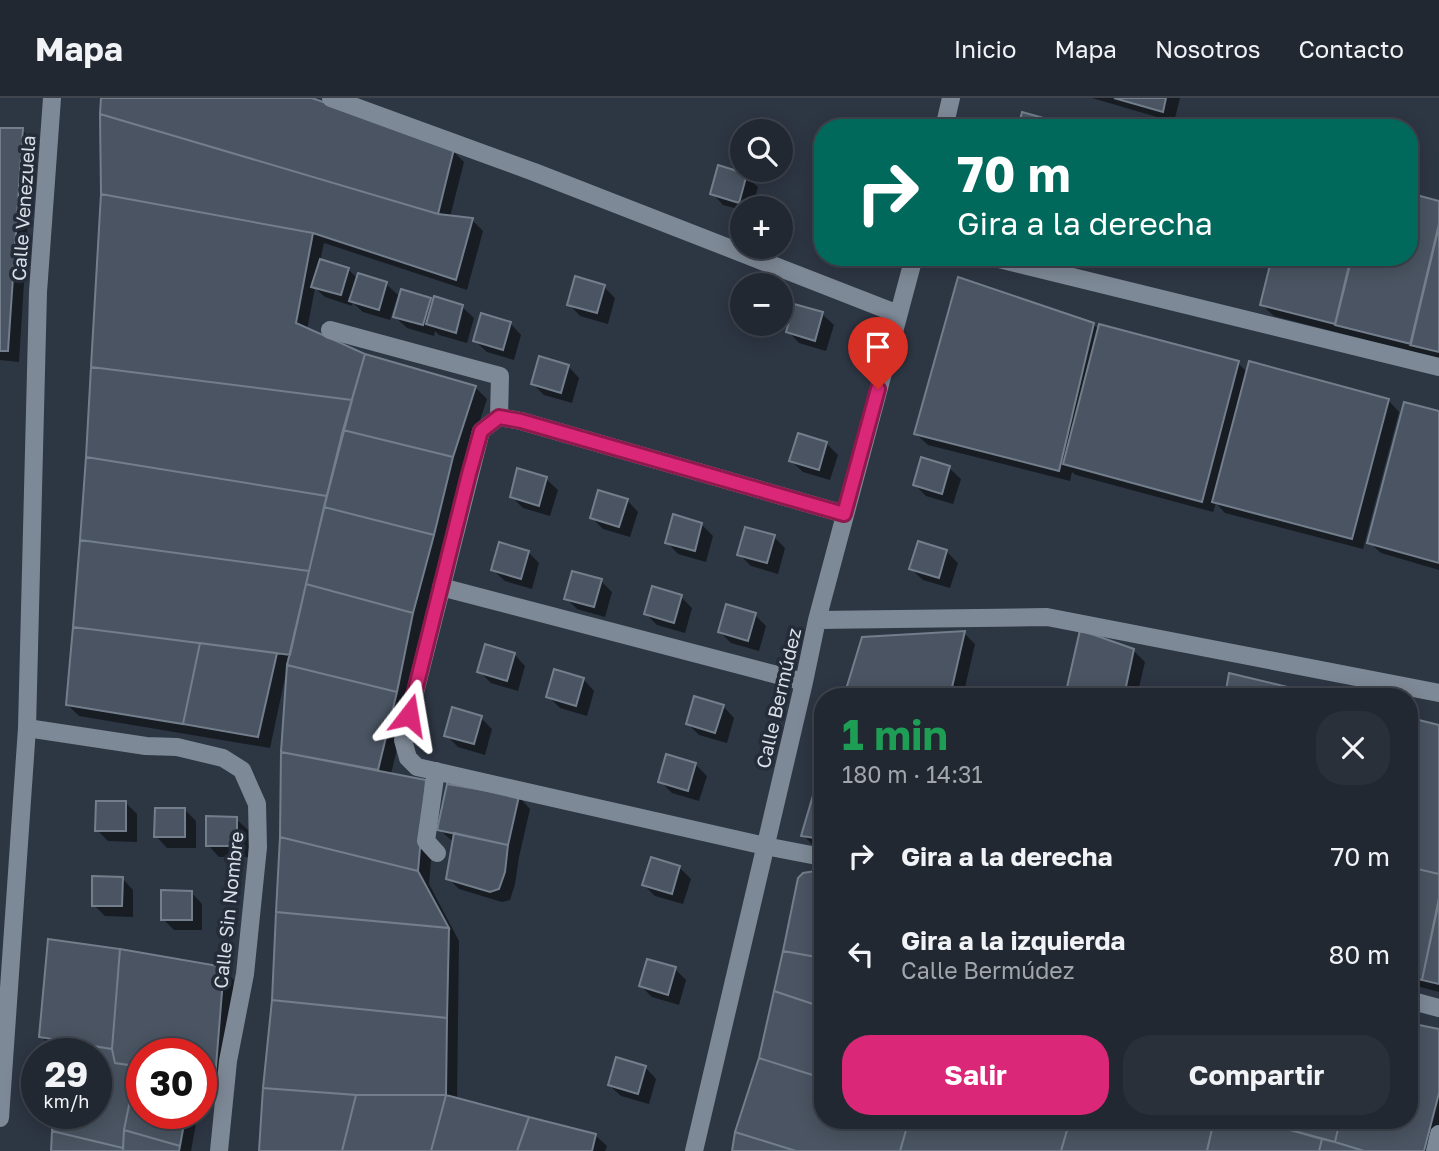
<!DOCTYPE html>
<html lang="es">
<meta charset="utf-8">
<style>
body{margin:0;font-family:"Golos Text",sans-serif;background:#2a303a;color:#f1f3f6;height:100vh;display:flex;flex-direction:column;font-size:26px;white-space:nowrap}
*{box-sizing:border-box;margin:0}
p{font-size:23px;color:#a2a6ac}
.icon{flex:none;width:38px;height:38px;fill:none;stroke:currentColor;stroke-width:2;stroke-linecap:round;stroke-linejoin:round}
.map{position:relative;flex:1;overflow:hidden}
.details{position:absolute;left:814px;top:590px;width:604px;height:441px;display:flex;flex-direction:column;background:#222832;border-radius:28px;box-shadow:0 4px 18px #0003,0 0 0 2px #3f444d}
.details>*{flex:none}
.top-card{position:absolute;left:814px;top:21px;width:604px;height:147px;border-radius:28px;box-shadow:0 4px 18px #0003,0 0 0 2px #3f444d;background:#00695c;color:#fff;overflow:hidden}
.buttons{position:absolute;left:730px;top:21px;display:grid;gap:14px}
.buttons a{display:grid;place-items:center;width:63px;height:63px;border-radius:50%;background:#222832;box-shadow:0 4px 18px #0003,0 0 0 2px #3f444d;font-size:35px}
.speed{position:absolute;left:21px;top:940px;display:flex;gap:14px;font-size:35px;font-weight:700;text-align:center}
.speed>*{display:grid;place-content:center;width:91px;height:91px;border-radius:50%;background:#222832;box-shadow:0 4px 18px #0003,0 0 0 2px #3f444d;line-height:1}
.speed small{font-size:18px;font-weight:400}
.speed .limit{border:10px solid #d22;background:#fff;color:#111}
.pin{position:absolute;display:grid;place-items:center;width:60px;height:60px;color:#fff;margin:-72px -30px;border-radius:50% 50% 50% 0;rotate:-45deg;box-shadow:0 0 7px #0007}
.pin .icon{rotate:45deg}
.me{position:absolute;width:77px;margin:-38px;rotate:14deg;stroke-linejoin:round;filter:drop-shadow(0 0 5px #0008)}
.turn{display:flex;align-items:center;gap:24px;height:147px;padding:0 28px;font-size:32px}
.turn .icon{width:91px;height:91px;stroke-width:2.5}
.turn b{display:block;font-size:49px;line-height:60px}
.round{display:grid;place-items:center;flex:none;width:74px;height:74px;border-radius:28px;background:#2a303a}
.head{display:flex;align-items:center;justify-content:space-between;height:119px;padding:0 28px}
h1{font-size:42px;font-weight:700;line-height:52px;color:#1e9e55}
.cta{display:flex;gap:14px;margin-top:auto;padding:14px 28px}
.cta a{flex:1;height:80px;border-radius:28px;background:#db2777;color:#fff;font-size:28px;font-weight:700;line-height:80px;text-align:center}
.cta a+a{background:#2a303a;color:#f1f3f6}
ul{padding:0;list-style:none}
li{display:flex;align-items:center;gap:21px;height:98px;padding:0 28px}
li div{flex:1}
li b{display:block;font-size:26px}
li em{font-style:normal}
header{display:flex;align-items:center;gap:42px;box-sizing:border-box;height:98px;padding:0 35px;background:#222832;border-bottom:2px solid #3f444d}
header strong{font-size:33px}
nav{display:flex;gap:38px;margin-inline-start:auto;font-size:24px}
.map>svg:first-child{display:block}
.shadow{fill:#0007}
.building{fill:#4a5462;stroke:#737e8c;stroke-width:2}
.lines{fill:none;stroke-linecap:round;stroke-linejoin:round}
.minor{stroke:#7e8997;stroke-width:18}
.route-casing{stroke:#8e194d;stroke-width:18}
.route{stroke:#db2777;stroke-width:12}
.labels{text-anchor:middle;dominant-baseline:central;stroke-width:7;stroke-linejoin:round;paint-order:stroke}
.street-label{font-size:19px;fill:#d9dfe7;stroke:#232c38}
</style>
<header>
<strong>Mapa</strong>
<nav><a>Inicio</a><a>Mapa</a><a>Nosotros</a><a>Contacto</a></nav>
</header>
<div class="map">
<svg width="1439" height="1053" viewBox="0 0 1439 1053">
<rect width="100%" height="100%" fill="#2d3643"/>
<path class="shadow" d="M103,0H307L453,53L464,64L450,119L472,122L483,133L467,192L324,145L320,163L348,171L358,181L386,186L398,197L390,222L363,214L353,205L352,208L325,199L315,190L307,232L365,258L475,289L487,301L464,371L391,676L437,695L429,786L459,843L457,1002L595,1037L607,1048L605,1053H261L273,902L282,739V654L288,576L286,575L270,650L79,618L68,607L88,359L102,96Z
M1092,0H1180L1174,24Z
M0,31L22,32L33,43L19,264L0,262Z
M746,78L758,89L752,110H742V112L723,107L712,95Z
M1409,97L1439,105V261L1274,218L1262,207L1274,159H1409Z
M1206,159H1248L1245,170Z
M604,189L615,200L608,226L580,218L569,206Z
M430,201L434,205L462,209L474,220L467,245L439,237L435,233L434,238L407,230L395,219Z
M822,216L834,227L826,253L799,245L788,233Z
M510,225L521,237L514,262L487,254L475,243Z
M1093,226L1099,232L1238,265L1248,275L1388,302L1399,314L1363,451L1225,415L1216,405L1213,414L1076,377L1072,374L1070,383L928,347L916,336Z
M568,268L579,280L572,305L544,297L533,286Z
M1439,315V472L1381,455L1369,444Z
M826,345L838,357L830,382L803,374L791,363Z
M949,370L961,381L953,406L926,398L915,387Z
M546,381L558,392L550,418L523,410L511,398Z
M627,402L638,414L630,439L603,431L592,420Z
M702,427L713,438L706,464L678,456L667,444Z
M774,439L785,450L778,476L751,468L739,456Z
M946,453L958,465L950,490L923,482L911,471Z
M528,454L539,465L532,491L505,483L493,472Z
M601,483L612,494L605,519L577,511L566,500Z
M681,499L692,510L685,535L657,527L646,516Z
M755,517L766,528L759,553L731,545L720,534Z
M1081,534L1133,552L1145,564L1137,598H1066Z
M964,535L975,546L963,598H846L863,541Z
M514,556L525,568L518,593L491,585L479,573Z
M1230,577L1319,598H1227Z
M583,581L594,593L587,618L560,610L548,598Z
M723,608L734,620L727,645L699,637L688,626Z
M481,620L492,631L485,657L458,649L446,637Z
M1409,620L1439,628V894L1409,886Z
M695,666L707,678L699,703L672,695L660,683Z
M822,674V750L814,748L803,737Z
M519,699L530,711L519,759L515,786L510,802L502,804L459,791L448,780L454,743L451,742L439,731Z
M126,705L137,716V744L108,743L97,732Z
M185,712L196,723V750H167L156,738Z
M236,721L248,732V759H219L208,747Z
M679,769L691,781L683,806L655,798L644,787Z
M815,775L822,776V1022H1409V926L1439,933V1053H734Z
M122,780L133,792V819L105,818L94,807Z
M191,794L202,806V832H174L163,821Z
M223,871L234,882L225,991L203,988L201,999V956H142V1015H198L191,1053H52L56,1015H96V956L52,950L41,938Z
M675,871L686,882L679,907L652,899L641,888Z
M645,969L656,981L649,1006L621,998L609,987Z"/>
<path class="building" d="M101,0H312L454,51L438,116L100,16Z
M1114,0H1166L1163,14Z
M1022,14L1079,30H1018Z
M100,16L438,116L473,120L456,182L313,135L101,96Z
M0,30H23L8,253H0Z
M718,67L747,76L739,105L710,96Z
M1409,95L1439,103V128L1411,246L1335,227L1352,159H1409Z
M101,96L313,135L296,225L365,256L352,302L91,269Z
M1439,126V254L1410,247Z
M1272,159H1351L1335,226L1260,207Z
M320,161L349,170L341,197L311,189Z
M358,175L387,184L379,212L349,203Z
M575,178L605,187L597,215L567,207Z
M958,179L1094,225L1059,373L914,336Z
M401,191L431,200L423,227L393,219Z
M434,198L463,207L456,235L426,226Z
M794,206L823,214L815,243L786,234Z
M481,215L511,224L503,252L473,243Z
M1099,226L1239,263L1202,404L1063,366Z
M365,256L476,288L453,359L343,332Z
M539,258L569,267L561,295L531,286Z
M1249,263L1389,301L1352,441L1212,404Z
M91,269L352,302L327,398L86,359Z
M1404,304L1439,313V465L1367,445Z
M343,332L453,359L434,437L324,409Z
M798,335L827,344L819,372L789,363Z
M86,359L327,398L309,473L80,442Z
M921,359L950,368L942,396L913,387Z
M517,370L547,379L539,408L510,399Z
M598,392L628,401L619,429L590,420Z
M324,409L434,437L413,515L306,486Z
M673,416L702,425L695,453L665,445Z
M745,429L775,437L767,465L737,457Z
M80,442L309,473L290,557L73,529Z
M918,443L947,452L939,480L909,471Z
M499,444L529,453L521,481L491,472Z
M572,473L602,481L594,509L564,501Z
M306,486L413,515L397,594L287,567Z
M652,488L682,497L674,525L644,516Z
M726,506L756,515L748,543L718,534Z
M73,529L200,545L183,626L66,607Z
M1080,532L1134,551L1124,598H1065Z
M965,533L950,598H844L862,539Z
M200,545L277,555L258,639L183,626Z
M485,546L515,555L507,583L477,574Z
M287,567L397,594L378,672L281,654Z
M554,571L584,580L576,608L546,599Z
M1229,575L1325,598H1225Z
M694,598L724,607L715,635L686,626Z
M452,609L482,618L474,646L444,638Z
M1411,620L1439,627V776L1409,769V626Z
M281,654L426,682L418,773L280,739Z
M666,656L696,665L688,693L658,684Z
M822,667V741L801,738Z
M447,686L519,698L508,747L437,732Z
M96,703H126V733H95Z
M155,710H185V739H154Z
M206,718L237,719V748H206Z
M454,735L508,747L505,774L499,791L490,794L446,781Z
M280,739L418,773L449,830L276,814Z
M651,759L680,768L672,796L642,787Z
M1409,769L1439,776V800L1422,882L1409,879Z
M815,773L822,775V860L783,853L798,780L803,775Z
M92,778L123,779L122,808H92Z
M161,792L192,793V822H161Z
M1439,803V886L1422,882Z
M276,814L449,830L447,920L272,902Z
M48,841L120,851L112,951L39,939Z
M120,851L224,869L215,981L201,979V956H142V969L115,965L112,951Z
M783,853L822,860V909L774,893Z
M647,861L676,869L668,897L639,888Z
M774,893L822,909V980L759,960Z
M272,902L447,920L446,997H356L263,990Z
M1409,925L1439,931V995L1424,1053H1364L1335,1044L1340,1022H1409Z
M60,943L112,951L115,965L137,968L124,1032L123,1050L52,1033L54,1015H96V956H59Z
M616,959L646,968L638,996L608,987Z
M759,960L822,980V1022H909L900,1053H796L735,1034Z
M137,968L142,969V1015H186L180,1048L124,1032Z
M263,990L356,997L342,1053H259Z
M356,997H446L431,1053H342Z
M446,997L529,1019L517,1053H431Z
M529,1019L596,1036L592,1053H517Z
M909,1022H1070L1061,1053H900Z
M1070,1022H1214L1207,1053H1061Z
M1214,1022H1254L1322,1041L1319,1053H1207Z
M1254,1022H1340L1335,1044Z
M124,1032L180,1048L179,1053H123Z
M52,1033L123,1050V1053H51Z
M735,1034L796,1053H732Z
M1322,1041L1335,1044L1364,1053H1319Z"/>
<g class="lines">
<path class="minor" d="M331,0L534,74L898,216
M944,30L951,0
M991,159L1439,269
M330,232L500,278L499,319
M441,489L804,584
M817,522L1047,519L1439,595
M27,630L146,648L177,649L223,660L242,672L257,706L258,749L245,876L228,963L219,1053
M436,673L426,743L437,755
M822,759L765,748L417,669L408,660L403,642L481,333L499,319L521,323L844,416
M1409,902L1439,910
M0,1020L27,630L38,194L52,0
M694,1053L804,584L817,522L914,159
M1435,1053L1439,1036"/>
</g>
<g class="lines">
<defs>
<path id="route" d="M409,617L469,376L481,333L499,319L521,323L844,416L878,291"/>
</defs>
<use href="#route" class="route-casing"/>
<use href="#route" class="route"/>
</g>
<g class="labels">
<g class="street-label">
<text transform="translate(23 110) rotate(-86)">Calle Venezuela</text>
<text transform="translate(778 600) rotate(-77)">Calle Bermúdez</text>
<text transform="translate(228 812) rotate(-84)">Calle Sin Nombre</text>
</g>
</g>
</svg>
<div class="buttons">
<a><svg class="icon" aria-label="search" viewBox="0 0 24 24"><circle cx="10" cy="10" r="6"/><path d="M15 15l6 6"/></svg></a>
<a>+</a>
<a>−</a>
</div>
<div class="speed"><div>29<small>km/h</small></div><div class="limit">30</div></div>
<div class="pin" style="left:878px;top:291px;background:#d93025"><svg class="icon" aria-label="arrive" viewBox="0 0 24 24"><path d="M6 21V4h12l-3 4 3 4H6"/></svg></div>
<svg class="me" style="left:409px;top:617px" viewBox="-20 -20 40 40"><path d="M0-17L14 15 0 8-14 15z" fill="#db2777" stroke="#fff" stroke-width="4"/></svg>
<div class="top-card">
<div class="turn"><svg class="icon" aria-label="right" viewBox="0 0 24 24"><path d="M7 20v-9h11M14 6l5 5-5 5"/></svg><div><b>70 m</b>Gira a la derecha</div></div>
</div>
<section class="details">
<div class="head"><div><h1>1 min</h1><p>180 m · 14:31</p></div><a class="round"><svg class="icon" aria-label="close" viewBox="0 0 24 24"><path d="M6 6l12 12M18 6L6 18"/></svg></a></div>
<ul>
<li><svg class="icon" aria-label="right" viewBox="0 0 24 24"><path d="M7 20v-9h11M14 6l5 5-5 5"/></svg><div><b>Gira a la derecha</b></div><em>70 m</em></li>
<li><svg class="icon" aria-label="left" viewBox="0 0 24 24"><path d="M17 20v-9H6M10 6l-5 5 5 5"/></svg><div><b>Gira a la izquierda</b><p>Calle Bermúdez</p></div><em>80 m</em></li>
</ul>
<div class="cta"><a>Salir</a><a>Compartir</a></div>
</section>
</div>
